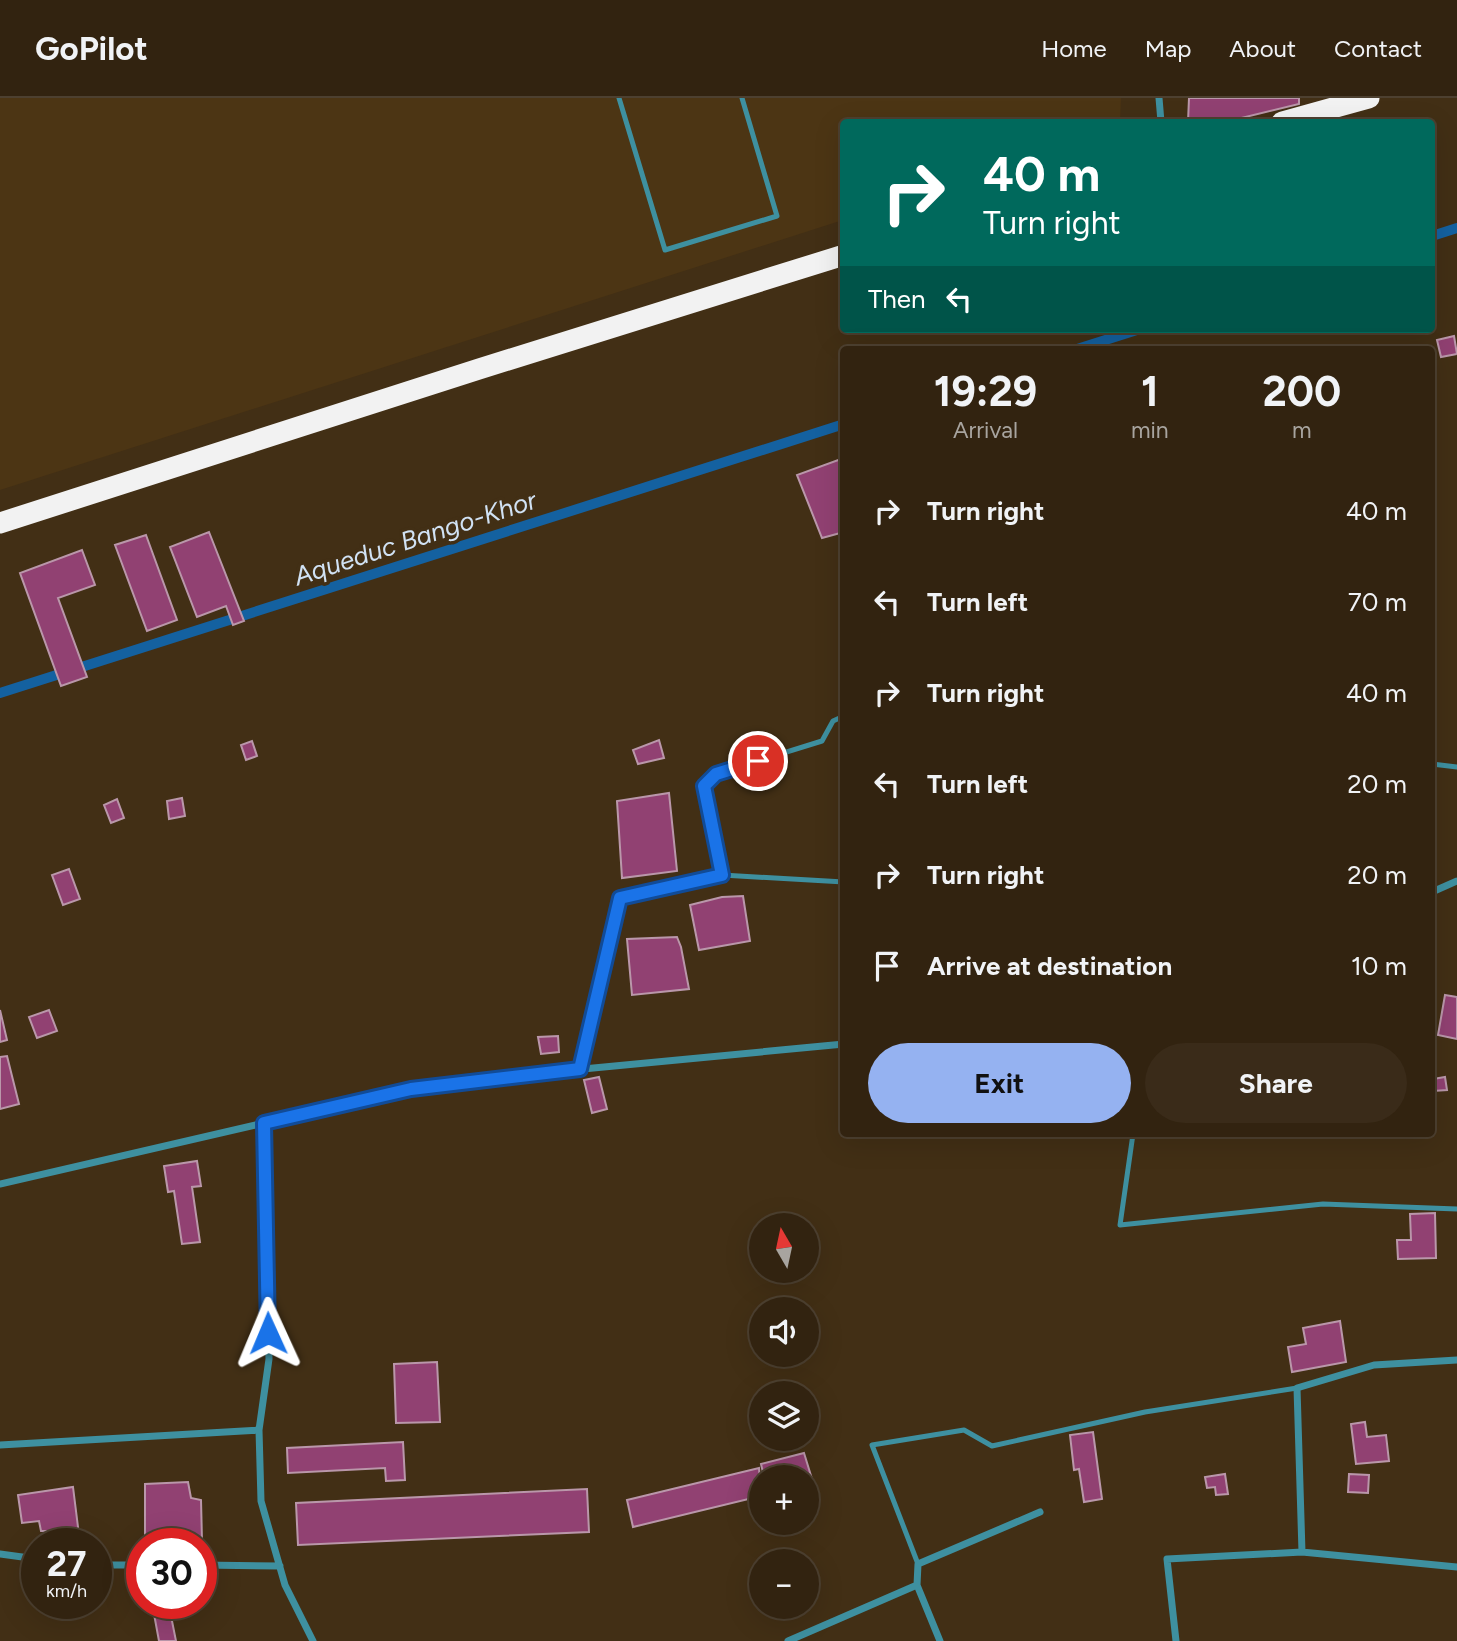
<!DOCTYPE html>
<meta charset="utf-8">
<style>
body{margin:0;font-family:Figtree,sans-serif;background:#3a2b19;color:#f1f3f6;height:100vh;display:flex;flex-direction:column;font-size:26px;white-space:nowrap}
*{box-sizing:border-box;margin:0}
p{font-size:23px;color:#a8a49f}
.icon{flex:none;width:38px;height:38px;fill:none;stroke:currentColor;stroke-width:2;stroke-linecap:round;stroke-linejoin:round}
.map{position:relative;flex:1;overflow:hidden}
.sheet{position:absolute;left:840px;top:248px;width:595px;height:791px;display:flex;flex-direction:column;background:#322310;border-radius:7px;box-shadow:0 7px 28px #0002,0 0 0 2px #4d4030}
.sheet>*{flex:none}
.top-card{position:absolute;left:840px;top:21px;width:595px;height:214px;border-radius:7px;box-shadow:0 7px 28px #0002,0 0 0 2px #4d4030;background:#00695c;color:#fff;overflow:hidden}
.needle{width:46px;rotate:351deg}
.buttons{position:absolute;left:749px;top:1115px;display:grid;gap:14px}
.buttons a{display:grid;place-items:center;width:70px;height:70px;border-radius:50%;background:#322310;box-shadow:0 7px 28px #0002,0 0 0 2px #4d4030;font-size:35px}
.speed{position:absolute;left:21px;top:1430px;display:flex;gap:14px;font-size:35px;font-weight:700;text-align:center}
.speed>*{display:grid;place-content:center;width:91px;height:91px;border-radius:50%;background:#322310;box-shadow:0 7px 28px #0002,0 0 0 2px #4d4030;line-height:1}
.speed small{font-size:18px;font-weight:400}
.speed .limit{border:10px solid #d22;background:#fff;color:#111}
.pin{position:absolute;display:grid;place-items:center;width:60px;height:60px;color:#fff;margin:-30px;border:4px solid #fff;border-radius:50%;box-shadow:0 2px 7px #0007}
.me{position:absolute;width:77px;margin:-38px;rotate:359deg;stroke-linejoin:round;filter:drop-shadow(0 0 5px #0008)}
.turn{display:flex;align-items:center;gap:24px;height:147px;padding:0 28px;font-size:32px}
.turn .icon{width:91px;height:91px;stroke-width:2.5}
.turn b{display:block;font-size:49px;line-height:60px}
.then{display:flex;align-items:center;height:66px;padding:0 28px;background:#0003;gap:14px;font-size:26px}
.eta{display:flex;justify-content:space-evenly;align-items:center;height:119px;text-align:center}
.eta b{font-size:42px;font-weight:700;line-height:49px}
.cta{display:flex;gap:14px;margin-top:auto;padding:14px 28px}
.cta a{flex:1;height:80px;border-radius:42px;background:#95b2f1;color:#111;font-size:28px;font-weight:700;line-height:80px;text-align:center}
.cta a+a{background:#3a2b19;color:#f1f3f6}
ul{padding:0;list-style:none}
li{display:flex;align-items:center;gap:21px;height:91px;padding:0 28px}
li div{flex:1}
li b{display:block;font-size:26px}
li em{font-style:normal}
header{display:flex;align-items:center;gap:42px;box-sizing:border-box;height:98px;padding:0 35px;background:#322310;border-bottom:2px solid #4d4030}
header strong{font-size:33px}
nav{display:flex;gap:38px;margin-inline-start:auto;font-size:24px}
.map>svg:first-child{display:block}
.built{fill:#4c3514}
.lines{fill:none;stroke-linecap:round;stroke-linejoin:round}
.stream{stroke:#1461a0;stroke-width:10}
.building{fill:#914172;stroke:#ba97aa;stroke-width:2}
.lane{stroke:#3e90a0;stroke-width:5}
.street{stroke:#3e90a0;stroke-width:7}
.highway{stroke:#f2f2f2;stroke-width:21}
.route-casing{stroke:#114b97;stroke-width:18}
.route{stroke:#1a73e8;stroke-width:12}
.labels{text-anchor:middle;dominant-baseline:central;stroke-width:7;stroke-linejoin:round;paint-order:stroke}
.water-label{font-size:26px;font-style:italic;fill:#d1e2f4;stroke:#422f15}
</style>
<header>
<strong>GoPilot</strong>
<nav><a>Home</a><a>Map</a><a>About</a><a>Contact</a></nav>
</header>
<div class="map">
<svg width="1457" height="1543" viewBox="0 0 1457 1543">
<rect width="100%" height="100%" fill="#422f15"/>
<path class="built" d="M0,0H1121L1120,24H844L843,122L0,392Z"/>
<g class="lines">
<path class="stream" d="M1432,138L1457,130
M1074,252L1140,231
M0,595L844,326"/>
</g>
<path class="building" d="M1189,0H1299V6L1225,24H1188Z
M1454,238L1457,256L1441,259L1437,242Z
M841,361L844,367V434L822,440L797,377Z
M209,434L244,523L233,527L226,508L197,519L170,449Z
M146,437L177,522L147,533L115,447Z
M82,452L95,487L58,500L87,579L61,588L20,475Z
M659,642L664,660L638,666L633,652Z
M252,643L257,658L246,662L241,647Z
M669,695L677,773L622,780L617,703Z
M182,700L185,718L169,721L167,703Z
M117,701L124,720L111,725L104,707Z
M69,771L80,801L63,807L52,777Z
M743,798L750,843L699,852L690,807L722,799Z
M677,839L681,849L689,891L632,897L627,841Z
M1445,897L1457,899V941L1438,937Z
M0,912L7,942L0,944Z
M49,912L57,933L37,940L29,919Z
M558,938L559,954L541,956L538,939Z
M7,958L19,1006L0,1011V959Z
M599,979L607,1011L592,1015L584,982Z
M1445,979L1447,992L1433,993V981Z
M197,1063L201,1088L192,1089L200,1144L182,1146L174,1093L168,1094L164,1068Z
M1435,1115L1436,1160L1398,1161L1397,1142H1411L1410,1116Z
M1340,1223L1346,1264L1292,1274L1288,1249L1306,1246L1303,1230Z
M437,1264L440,1324L396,1325L394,1266Z
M1365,1324L1367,1339L1386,1337L1389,1363L1356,1366L1351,1326Z
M1093,1334L1102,1401L1084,1404L1079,1371L1074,1372L1070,1337Z
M403,1344L405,1382L386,1383L385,1370L288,1375L287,1350Z
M804,1355L812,1381L764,1379L761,1366Z
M759,1370L761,1398L633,1429L627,1402Z
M1225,1376L1228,1396L1216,1397L1215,1389L1207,1390L1205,1379Z
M1349,1376L1369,1377L1368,1395L1348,1394Z
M188,1384L191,1400L201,1402L202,1443L145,1446V1386Z
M73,1389L80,1445L70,1446L65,1432L58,1435L59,1446H49L46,1433H41L39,1423L22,1425L18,1397Z
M587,1391L589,1434L298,1447L296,1405Z
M150,1505H168L169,1512L151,1514Z
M170,1513L176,1543H159L154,1516Z"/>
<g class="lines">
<path class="lane" d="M619,0L665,152L777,118L742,0
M1432,666L1457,669
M722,777L704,688L716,676L822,643L833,623L844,618
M580,971L620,800L722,777L844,784
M1133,1036L1120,1127L1323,1106L1457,1111
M918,1466L872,1347L964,1332L992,1348L1145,1314L1297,1290"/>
<path class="street" d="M1159,0L1161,24
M1432,794L1457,783
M264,1025L269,1261L259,1332L261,1403L285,1487L313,1543
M0,1086L411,991L541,975L844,946
M0,1347L259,1332
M1302,1454L1297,1290L1374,1267L1457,1262
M0,1456L37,1461
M96,1467H142
M201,1467L280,1468
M917,1487L940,1543
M788,1543L917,1487L918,1466L1040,1414
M1176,1543L1167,1461L1302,1454L1457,1469"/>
<path class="highway" d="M1282,24L1369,0
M0,425L479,271L844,157"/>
</g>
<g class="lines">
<defs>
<path id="route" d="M268,1235L264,1025L411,991L580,971L620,800L722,777L704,688L716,676L758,663"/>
</defs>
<use href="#route" class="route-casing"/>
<use href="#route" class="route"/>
</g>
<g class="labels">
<g class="water-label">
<text transform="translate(415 440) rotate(-18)">Aqueduc Bango-Khor</text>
</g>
</g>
</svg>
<div class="buttons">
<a><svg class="needle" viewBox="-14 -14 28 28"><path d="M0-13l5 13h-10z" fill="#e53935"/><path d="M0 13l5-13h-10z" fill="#a8a49f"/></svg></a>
<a><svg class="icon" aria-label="sound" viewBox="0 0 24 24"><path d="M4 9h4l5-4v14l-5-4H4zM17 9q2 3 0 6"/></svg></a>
<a><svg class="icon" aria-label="layers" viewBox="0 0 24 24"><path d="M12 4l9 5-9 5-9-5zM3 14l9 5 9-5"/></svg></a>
<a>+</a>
<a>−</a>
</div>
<div class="speed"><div>27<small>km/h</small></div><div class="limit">30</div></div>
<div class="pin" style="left:758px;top:663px;background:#d93025"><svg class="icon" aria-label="arrive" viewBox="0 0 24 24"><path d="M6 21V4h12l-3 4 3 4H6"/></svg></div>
<svg class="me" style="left:268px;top:1235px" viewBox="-20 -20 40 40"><path d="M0-17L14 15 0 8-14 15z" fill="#1a73e8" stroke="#fff" stroke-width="4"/></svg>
<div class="top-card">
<div class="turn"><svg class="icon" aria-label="right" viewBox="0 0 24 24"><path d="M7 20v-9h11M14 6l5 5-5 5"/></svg><div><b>40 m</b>Turn right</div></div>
<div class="then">Then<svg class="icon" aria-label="left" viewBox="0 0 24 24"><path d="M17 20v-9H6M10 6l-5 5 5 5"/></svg></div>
</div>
<section class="sheet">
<div class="eta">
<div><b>19:29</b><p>Arrival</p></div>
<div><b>1</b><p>min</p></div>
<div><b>200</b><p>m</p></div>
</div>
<ul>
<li><svg class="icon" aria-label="right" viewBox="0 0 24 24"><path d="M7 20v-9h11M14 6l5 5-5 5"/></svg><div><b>Turn right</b></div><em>40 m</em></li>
<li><svg class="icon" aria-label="left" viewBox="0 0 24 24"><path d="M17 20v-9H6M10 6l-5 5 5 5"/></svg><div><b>Turn left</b></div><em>70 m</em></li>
<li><svg class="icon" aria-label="right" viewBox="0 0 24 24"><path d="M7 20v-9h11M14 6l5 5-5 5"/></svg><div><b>Turn right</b></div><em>40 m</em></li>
<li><svg class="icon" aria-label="left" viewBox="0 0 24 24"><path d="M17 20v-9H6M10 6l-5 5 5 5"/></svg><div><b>Turn left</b></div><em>20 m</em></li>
<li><svg class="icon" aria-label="right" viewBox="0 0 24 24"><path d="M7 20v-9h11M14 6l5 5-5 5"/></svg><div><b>Turn right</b></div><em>20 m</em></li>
<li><svg class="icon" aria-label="arrive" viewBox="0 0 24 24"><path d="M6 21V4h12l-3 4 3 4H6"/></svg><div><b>Arrive at destination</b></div><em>10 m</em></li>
</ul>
<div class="cta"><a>Exit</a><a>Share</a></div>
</section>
</div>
